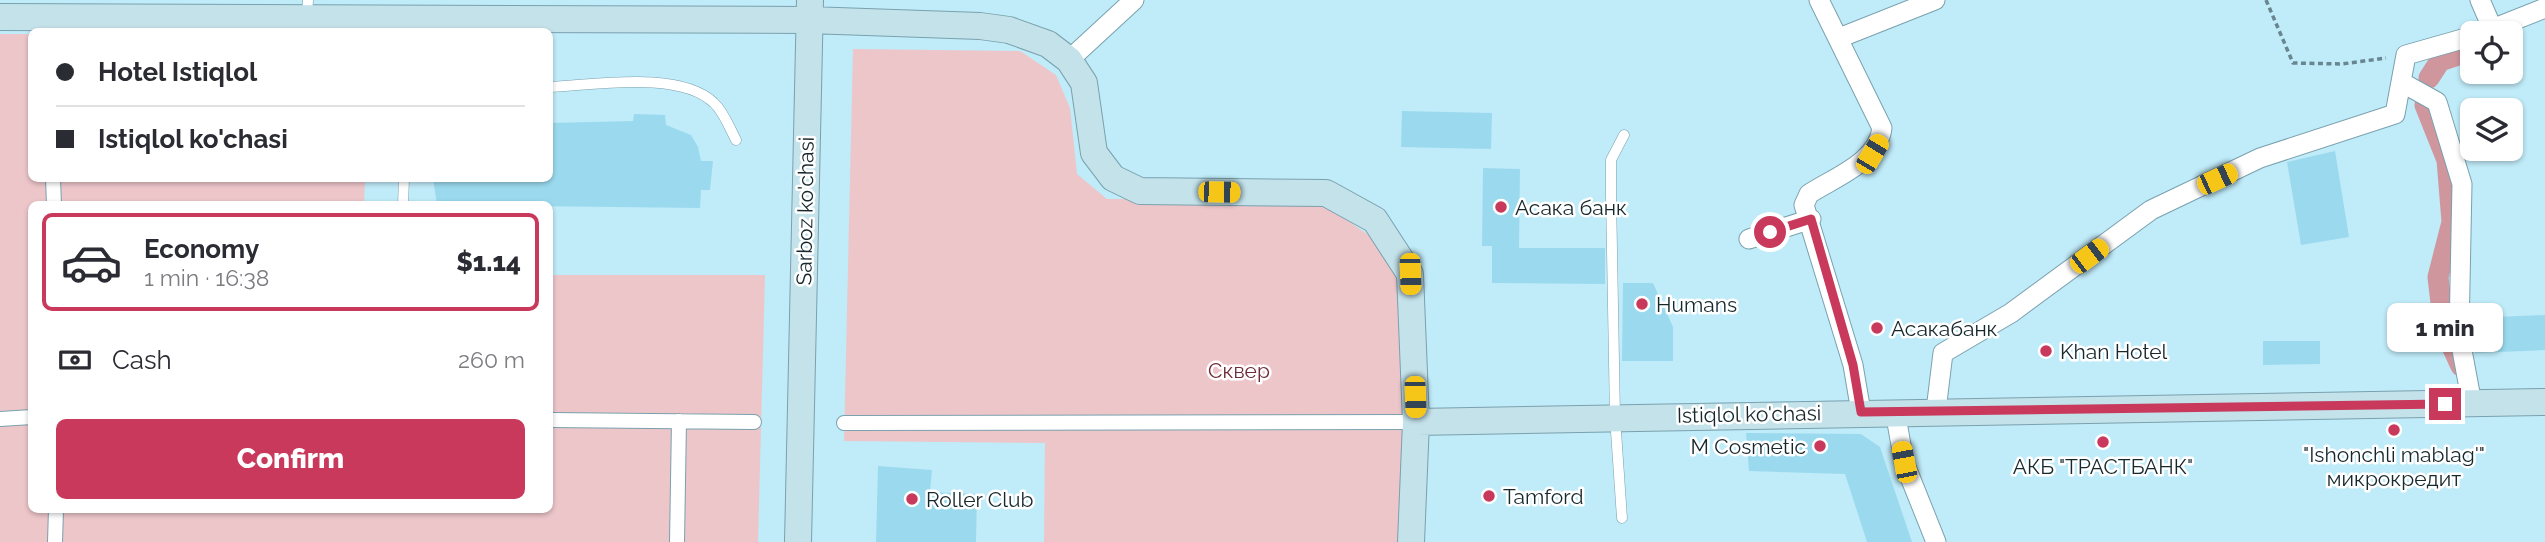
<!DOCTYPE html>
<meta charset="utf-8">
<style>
:root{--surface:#fff;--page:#f7f7f7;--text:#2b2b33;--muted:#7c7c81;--line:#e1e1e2;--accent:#c8395c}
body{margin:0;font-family:Raleway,sans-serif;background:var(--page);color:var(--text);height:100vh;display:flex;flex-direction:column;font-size:26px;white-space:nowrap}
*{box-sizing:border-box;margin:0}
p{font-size:23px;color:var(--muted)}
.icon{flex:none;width:38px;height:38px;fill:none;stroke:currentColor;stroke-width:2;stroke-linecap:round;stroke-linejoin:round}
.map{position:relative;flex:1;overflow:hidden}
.sheet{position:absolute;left:28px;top:201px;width:525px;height:312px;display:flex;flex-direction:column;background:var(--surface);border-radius:10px;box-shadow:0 2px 5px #0004}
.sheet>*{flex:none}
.banner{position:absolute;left:28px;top:28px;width:525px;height:154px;border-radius:10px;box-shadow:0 2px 5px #0004;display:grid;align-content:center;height:154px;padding:0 28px;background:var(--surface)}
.tools{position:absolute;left:2460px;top:21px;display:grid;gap:14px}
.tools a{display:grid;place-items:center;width:63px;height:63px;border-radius:10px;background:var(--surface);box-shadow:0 2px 5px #0004;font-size:35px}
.end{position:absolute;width:32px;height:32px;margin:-16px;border:9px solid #c8395c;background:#fff;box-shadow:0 0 0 4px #fff}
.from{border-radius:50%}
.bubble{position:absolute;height:49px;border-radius:10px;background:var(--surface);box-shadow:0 2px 5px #0004;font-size:23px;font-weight:800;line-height:49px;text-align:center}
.car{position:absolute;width:21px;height:42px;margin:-21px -10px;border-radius:9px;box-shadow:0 0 5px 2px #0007;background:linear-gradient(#f5c518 24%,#345 0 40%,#f5c518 0 76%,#345 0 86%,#f5c518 0)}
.banner b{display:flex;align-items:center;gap:24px;height:66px;font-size:26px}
.banner b+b{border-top:2px solid var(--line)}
.banner i{width:18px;height:18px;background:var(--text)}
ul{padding:12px 0 0;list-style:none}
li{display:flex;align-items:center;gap:21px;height:98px;margin:0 14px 10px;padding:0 14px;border:4px solid var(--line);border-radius:10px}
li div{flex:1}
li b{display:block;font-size:26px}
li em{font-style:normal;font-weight:800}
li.current{border-color:var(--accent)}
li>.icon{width:63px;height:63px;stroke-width:1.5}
.pay{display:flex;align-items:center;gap:18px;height:77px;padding:0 28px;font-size:26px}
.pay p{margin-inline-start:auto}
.action{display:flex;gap:14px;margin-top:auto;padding:14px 28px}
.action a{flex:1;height:80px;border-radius:10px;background:var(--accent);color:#fff;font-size:28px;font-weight:800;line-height:80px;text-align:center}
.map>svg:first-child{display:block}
.green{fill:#edc6ca}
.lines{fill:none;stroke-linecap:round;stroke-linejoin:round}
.canal{stroke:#cf969d;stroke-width:21}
.building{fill:#9bdaee}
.service-casing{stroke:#79a1ae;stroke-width:11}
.pedestrian-casing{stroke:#79a1ae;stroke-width:16}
.minor-casing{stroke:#79a1ae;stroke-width:21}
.secondary-casing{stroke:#79a1ae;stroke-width:28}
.path{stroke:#68868f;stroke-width:3.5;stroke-dasharray:5 3.5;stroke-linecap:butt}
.service{stroke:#fff;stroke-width:10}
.pedestrian{stroke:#fff;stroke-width:14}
.minor{stroke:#fff;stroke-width:19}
.secondary{stroke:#c4e2ea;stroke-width:26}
.route{stroke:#c8395c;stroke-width:9}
.poi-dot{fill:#c8395c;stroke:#fff;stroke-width:2.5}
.labels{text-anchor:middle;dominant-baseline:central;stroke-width:5;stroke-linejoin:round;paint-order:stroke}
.poi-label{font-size:21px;fill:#17282d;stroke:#fff;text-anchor:start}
.street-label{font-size:21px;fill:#17282d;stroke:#fff}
.park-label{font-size:21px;fill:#702b38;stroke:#fff}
</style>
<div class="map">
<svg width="2545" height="542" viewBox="0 0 2545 542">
<rect width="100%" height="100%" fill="#c0ebf9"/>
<path class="green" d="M0,34H31L32,178L365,179L364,205H32V509H550V275H765L758,542H0Z
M853,49L1020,51L1056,75L1070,108L1077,174L1107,199H1316L1386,247L1414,318L1404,542H1044L1045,443L844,441Z"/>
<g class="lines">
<path class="canal" d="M2429,78L2440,61L2473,50
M2425,105L2447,160L2452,222L2438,277L2444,329L2461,366"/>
</g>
<path class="building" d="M1402,111L1492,113L1491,149L1401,147Z
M634,114L665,115L666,125L691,135L698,147L701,161H713L710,190H701L700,208L437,205L433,178H550V123L633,121Z
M2335,151L2349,237L2301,245L2287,162Z
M1483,168L1520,169L1519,248H1605V284L1492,283V246H1482Z
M1623,283H1653L1673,327V361H1622Z
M2545,315V350L2475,353L2472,318Z
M2263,341H2320V364L2263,365Z
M1746,433L1861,434L1880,447L1912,542H1867L1845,474L1749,471Z
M878,466L932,470L930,492L977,494L976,542H876Z"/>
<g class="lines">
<g class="service-casing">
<path id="service" d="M307,17L308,0
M550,87C594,85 681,70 714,103C724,112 730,129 736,140
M403,205L404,178
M1622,518L1615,417L1611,195V160L1624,135"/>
</g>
<g class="pedestrian-casing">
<path id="pedestrian" d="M53,178L54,205
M0,419L32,417
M550,420L754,422
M844,423L1416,422
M55,542L56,509
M677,542L679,421"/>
</g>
<g class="minor-casing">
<path id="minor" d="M1819,0L1882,128C1878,162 1835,177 1809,194L1804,205L1853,365L1861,412
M2480,0L2493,30
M2482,33L2545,8
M1839,38L1935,0
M1069,60L1134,0
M2401,82L2437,102L2462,184L2459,334L2472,404
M1749,239L1811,219
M1936,410L1943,353L2011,313L2151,210L2260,158L2395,114L2406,55L2473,36
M1895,411L1904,462L1936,542"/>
</g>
<g class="secondary-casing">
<path id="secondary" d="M0,17L809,20L980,26L1009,30L1048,44L1069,60L1084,83L1094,153L1113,178L1140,191L1326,193L1375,220L1410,274L1416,422L1411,542
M1416,422L2545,402
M798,542L810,0"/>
</g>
<path class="path" d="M2266,0L2293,63L2342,64L2386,58"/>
<use href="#service" class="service"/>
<use href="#pedestrian" class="pedestrian"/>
<use href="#minor" class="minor"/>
<use href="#secondary" class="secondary"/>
</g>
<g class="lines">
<path class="route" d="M1770,232L1811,219L1853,365L1861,412L2445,404"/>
</g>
<g class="poi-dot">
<circle cx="1501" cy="207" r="7"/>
<circle cx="1642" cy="304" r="7"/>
<circle cx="1877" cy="328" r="7"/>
<circle cx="2046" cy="351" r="7"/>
<circle cx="2394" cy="430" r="7"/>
<circle cx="2103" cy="442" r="7"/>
<circle cx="1820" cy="446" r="7"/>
<circle cx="1489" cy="496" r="7"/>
<circle cx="912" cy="499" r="7"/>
</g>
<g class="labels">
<g class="poi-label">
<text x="1515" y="207">Асака банк</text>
<text x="1656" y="304">Humans</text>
<text x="1891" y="328">Асакабанк</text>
<text x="2060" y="351">Khan Hotel</text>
<text x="1806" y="446" text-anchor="end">M Cosmetic</text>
<text x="2394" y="454" text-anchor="middle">"Ishonchli mablag'"<tspan x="2394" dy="24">микрокредит</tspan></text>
<text x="2103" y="466" text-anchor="middle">АКБ "ТРАСТБАНК"</text>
<text x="1503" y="496">Tamford</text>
<text x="926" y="499">Roller Club</text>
</g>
<g class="street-label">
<text transform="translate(805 211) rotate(-89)">Sarboz ko'chasi</text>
<text transform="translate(1749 414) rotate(-1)">Istiqlol ko'chasi</text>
</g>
<g class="park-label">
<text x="1239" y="370">Сквер</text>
</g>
</g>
</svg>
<div class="tools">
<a><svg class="icon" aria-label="locate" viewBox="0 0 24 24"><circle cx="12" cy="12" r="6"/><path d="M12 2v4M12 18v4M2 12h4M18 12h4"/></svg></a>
<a><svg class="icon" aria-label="layers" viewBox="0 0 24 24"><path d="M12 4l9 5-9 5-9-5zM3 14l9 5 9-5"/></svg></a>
</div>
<i class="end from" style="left:1770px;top:232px"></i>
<i class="end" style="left:2445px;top:404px"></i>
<div class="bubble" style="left:2387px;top:303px;width:116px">1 min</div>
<i class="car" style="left:1872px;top:154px;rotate:31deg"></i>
<i class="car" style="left:2217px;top:179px;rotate:65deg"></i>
<i class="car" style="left:1219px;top:192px;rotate:91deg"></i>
<i class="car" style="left:2089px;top:256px;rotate:53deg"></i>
<i class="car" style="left:1410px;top:274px;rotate:178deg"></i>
<i class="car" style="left:1415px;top:397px;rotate:178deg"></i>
<i class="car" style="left:1904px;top:462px;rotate:349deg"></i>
<div class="banner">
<b><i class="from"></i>Hotel Istiqlol</b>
<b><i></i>Istiqlol ko'chasi</b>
</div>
<section class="sheet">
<ul>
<li class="current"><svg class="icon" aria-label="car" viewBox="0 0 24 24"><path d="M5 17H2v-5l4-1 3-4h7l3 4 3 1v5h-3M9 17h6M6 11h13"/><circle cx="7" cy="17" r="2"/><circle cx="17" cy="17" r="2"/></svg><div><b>Economy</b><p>1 min · 16:38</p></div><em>$1.14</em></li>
</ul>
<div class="pay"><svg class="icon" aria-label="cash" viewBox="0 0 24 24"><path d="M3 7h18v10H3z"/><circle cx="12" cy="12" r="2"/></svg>Cash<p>260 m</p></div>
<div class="action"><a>Confirm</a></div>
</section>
</div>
